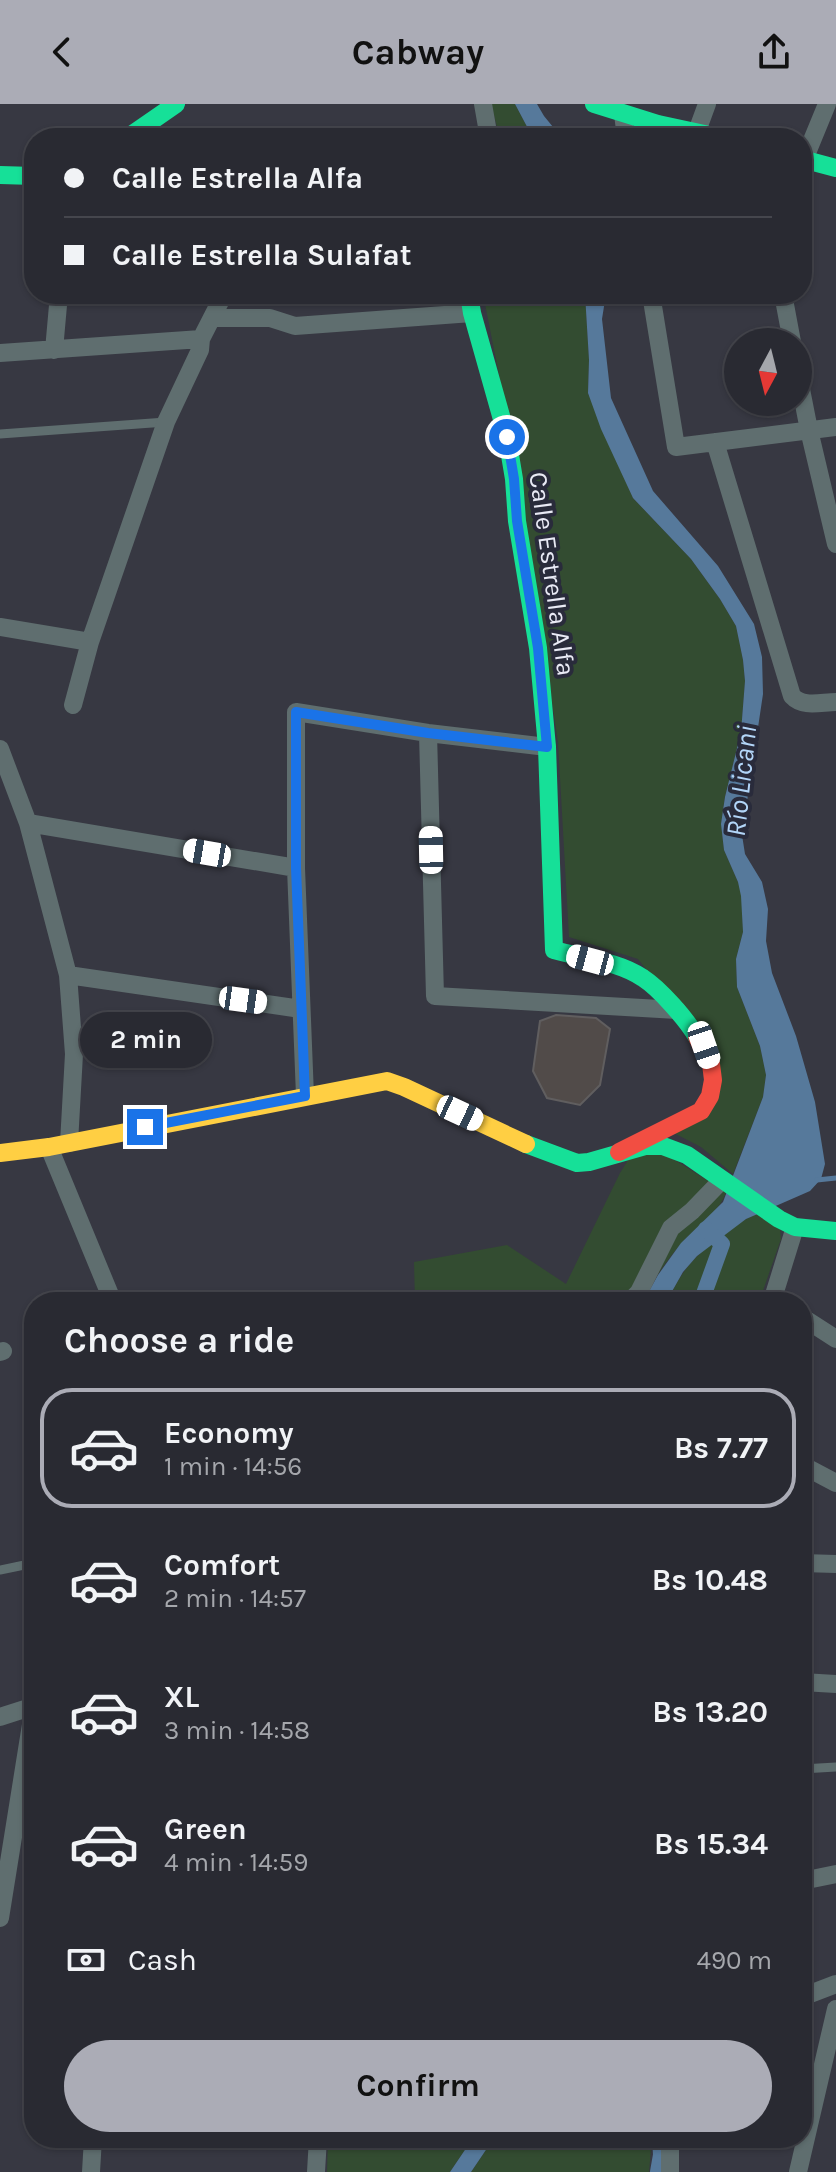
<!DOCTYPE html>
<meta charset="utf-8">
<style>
:root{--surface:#292a32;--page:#31323a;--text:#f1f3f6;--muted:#a5a7ac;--line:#45464d;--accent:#abacb6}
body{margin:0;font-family:Karla,sans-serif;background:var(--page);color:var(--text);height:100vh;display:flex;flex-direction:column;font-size:30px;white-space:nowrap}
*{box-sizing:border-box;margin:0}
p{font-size:26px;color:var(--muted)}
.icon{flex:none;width:44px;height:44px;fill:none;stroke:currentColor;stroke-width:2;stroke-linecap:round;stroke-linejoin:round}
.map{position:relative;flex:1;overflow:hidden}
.sheet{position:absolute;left:24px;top:1188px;width:788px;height:856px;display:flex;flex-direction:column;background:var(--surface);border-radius:32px;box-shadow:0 2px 6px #0004,0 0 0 2px var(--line)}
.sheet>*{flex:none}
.banner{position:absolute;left:24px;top:24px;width:788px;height:176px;border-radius:32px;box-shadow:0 2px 6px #0004,0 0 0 2px var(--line);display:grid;align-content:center;height:176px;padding:0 40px;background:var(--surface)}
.needle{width:52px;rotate:187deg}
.tools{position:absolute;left:724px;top:224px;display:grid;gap:16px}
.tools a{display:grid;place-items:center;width:88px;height:88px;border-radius:50%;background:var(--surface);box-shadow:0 2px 6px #0004,0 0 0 2px var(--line);font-size:40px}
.end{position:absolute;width:36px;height:36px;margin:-18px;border:10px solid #1a73e8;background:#fff;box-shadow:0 0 0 4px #fff}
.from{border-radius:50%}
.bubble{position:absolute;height:56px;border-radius:28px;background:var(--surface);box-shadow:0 2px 6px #0004,0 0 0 2px var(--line);font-size:26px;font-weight:700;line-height:56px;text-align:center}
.car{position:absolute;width:24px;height:48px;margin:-24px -12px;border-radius:10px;box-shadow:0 0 6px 2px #0007;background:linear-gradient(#fff 24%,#345 0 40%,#fff 0 76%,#345 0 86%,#fff 0)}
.banner b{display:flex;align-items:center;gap:28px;height:76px;font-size:30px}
.banner b+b{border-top:2px solid var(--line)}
.banner i{width:20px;height:20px;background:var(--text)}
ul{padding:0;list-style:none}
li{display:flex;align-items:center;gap:24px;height:120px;margin:0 16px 12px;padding:0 24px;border:4px solid transparent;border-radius:32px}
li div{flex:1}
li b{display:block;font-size:30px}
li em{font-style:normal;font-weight:700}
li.selected{border-color:var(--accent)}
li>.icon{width:72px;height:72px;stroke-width:1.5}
h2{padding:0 40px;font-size:36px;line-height:96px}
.pay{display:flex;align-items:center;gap:20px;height:88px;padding:0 40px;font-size:30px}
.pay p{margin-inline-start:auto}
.primary-button{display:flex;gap:16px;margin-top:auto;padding:16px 40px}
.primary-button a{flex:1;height:92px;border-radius:48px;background:var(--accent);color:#111;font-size:32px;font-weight:700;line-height:92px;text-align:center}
header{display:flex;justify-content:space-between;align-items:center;height:104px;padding:0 40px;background:var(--accent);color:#111;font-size:36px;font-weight:700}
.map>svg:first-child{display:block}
.green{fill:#334c31}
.water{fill:#56799b}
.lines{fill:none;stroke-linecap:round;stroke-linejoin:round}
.stream{stroke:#56799b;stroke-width:5}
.canal{stroke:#56799b;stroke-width:16}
.building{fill:#514b49;stroke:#605e5f;stroke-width:2}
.lane{stroke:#5f6e6f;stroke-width:9}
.street{stroke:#5f6e6f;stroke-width:18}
.fast{stroke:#16e098;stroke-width:18}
.slow{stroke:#ffcf43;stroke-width:18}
.jam{stroke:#f24e42;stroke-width:18}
.route{stroke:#1a73e8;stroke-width:10}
.labels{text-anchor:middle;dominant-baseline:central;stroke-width:8;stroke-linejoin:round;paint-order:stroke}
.street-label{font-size:26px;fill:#e9eaf5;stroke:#292b3b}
.water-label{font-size:28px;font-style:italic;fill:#b2d5f8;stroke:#292b3b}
</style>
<header><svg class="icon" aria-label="back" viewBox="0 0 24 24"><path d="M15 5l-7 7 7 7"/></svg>Cabway<svg class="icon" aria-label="share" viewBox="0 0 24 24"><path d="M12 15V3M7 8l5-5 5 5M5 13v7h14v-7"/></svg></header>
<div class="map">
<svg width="836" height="2068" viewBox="0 0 836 2068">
<rect width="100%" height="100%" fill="#373842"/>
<path class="green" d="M491,0H515L533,34H500Z
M483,190H585L589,256L588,289L633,394L691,455L720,495L736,522L743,556L745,577L741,628L725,692L721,720L724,746L738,778L742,792L743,828L736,855L737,883L760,942L766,971L763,993L733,1070L701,1043L668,1026L720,986L661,884L638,855L569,833L558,638L515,351Z
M654,1043L726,1088C719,1110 695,1123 681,1140C666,1157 652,1177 643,1198H415L414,1158L507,1141L566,1180L620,1069L635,1045Z
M756,1110L780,1123L781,1135L759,1198H666C673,1187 678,1175 686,1165C701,1145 734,1120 756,1110Z
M328,2034H473L450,2068H327Z
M494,2034H652L649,2068H471Z"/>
<path class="water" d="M515,0H537L544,12L562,34H533Z
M585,190H606L602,215L611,294L653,387L718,462L754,520L762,553L763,590L742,731L745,750L762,778L768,805L766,837L772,869L796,932L815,998L825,1060L821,1075L810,1087L746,1115L697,1152L683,1168L666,1198H643L658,1171L681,1139L723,1098L763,993L766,971L760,942L737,883L736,855L743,828L741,792L738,778L724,746L721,720L725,693L741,628L745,577L743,556L736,522L720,495L691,455L633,394L601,325L588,289L589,256Z
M473,2034H494L471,2068H450Z"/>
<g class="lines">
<path class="stream" d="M817,1076L836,1074"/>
<path class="canal" d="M701,1198L722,1140L706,1125
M658,2068L661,2051L660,2034"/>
</g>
<path class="building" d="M556,911L596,914L610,925L600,981L580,1001L547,994L533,967L540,917Z"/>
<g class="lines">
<path class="lane" d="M0,330L166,318
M0,1466L34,1459
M802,1665L836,1663"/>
<path class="street" d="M483,0L489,34
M623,10L626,34
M696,30L707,0
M804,56L827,0
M651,190L676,343L836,323
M783,190L792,238
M212,214H270L295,222L472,209
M54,246L59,190
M0,249L201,235
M798,270L809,326L836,440
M715,338L792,592C803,604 821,598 836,598
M0,523L90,538
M73,601L90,538L166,318L200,246L201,235L224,190
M428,629L435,892L677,906
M0,645L28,719L68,871L74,950L69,1039
M28,719L296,764
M68,871L301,905
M305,992L296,764V608L428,629L547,643
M49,1043L113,1198
M629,1198L639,1188L671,1124L692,1107L722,1076
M770,1198L773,1194L795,1123
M802,1213L836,1235
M0,1248L3,1247
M802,1361L836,1379
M802,1459L836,1460
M802,1578L836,1580
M0,1613L34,1602
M802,1777L836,1770
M0,1814L34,1602
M802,1893L836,1880
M91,2068L93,2034
M316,2068L318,2034
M670,2068V2034
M798,2068L836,1905"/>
<path class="fast" d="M594,0L658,20L723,34
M127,34L176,0
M802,55L836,64
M0,71L34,72
M469,190L472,209L507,333L514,375L517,417L538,544L547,643L554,846C582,854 618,857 643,874C660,885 686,915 697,933
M526,1040L577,1059L589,1058L645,1042H663L687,1051L779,1115L795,1123L836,1127"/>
<path class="slow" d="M0,1049L49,1043L387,977L404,983L526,1040"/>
<path class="jam" d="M619,1048L701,1007L710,992L713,976L711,960L697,933"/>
</g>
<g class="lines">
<path class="route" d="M145,1023L305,992L296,764V608L428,629L547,643L538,544L517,417L514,375L507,333"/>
</g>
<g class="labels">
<g class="street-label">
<text transform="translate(552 470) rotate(82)">Calle Estrella Alfa</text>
</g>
<g class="water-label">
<text transform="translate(741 677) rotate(-84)">Río Licani</text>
</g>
</g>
</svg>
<div class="tools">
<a><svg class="needle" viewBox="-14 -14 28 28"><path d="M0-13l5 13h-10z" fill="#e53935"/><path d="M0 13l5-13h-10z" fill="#a5a7ac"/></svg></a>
</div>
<i class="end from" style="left:507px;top:333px"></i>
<i class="end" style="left:145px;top:1023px"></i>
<div class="bubble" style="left:80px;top:908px;width:132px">2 min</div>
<i class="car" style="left:431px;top:746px;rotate:359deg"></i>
<i class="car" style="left:207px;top:749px;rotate:280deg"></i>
<i class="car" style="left:590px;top:856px;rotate:285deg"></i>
<i class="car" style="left:243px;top:896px;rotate:98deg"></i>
<i class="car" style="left:704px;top:941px;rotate:161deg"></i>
<i class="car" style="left:460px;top:1009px;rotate:115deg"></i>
<div class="banner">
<b><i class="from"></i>Calle Estrella Alfa</b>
<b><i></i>Calle Estrella Sulafat</b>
</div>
<section class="sheet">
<h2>Choose a ride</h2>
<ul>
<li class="selected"><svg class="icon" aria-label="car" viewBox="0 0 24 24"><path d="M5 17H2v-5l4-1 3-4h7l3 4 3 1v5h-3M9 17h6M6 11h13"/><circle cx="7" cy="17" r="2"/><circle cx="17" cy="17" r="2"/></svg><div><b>Economy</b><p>1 min · 14:56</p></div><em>Bs 7.77</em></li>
<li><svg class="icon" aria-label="car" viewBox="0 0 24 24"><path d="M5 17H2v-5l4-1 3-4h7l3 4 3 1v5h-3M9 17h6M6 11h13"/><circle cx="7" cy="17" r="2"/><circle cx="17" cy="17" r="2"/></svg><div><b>Comfort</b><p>2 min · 14:57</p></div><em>Bs 10.48</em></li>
<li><svg class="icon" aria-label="car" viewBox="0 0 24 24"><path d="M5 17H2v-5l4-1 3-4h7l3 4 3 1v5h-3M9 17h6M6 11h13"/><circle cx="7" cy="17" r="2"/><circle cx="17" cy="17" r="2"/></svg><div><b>XL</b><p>3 min · 14:58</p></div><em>Bs 13.20</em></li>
<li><svg class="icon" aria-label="car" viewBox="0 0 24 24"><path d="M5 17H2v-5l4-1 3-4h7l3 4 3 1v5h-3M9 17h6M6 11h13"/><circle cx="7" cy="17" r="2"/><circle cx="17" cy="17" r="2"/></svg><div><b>Green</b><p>4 min · 14:59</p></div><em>Bs 15.34</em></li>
</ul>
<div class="pay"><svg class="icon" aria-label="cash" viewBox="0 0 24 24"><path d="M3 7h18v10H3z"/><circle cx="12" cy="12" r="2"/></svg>Cash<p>490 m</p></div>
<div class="primary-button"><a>Confirm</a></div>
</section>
</div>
